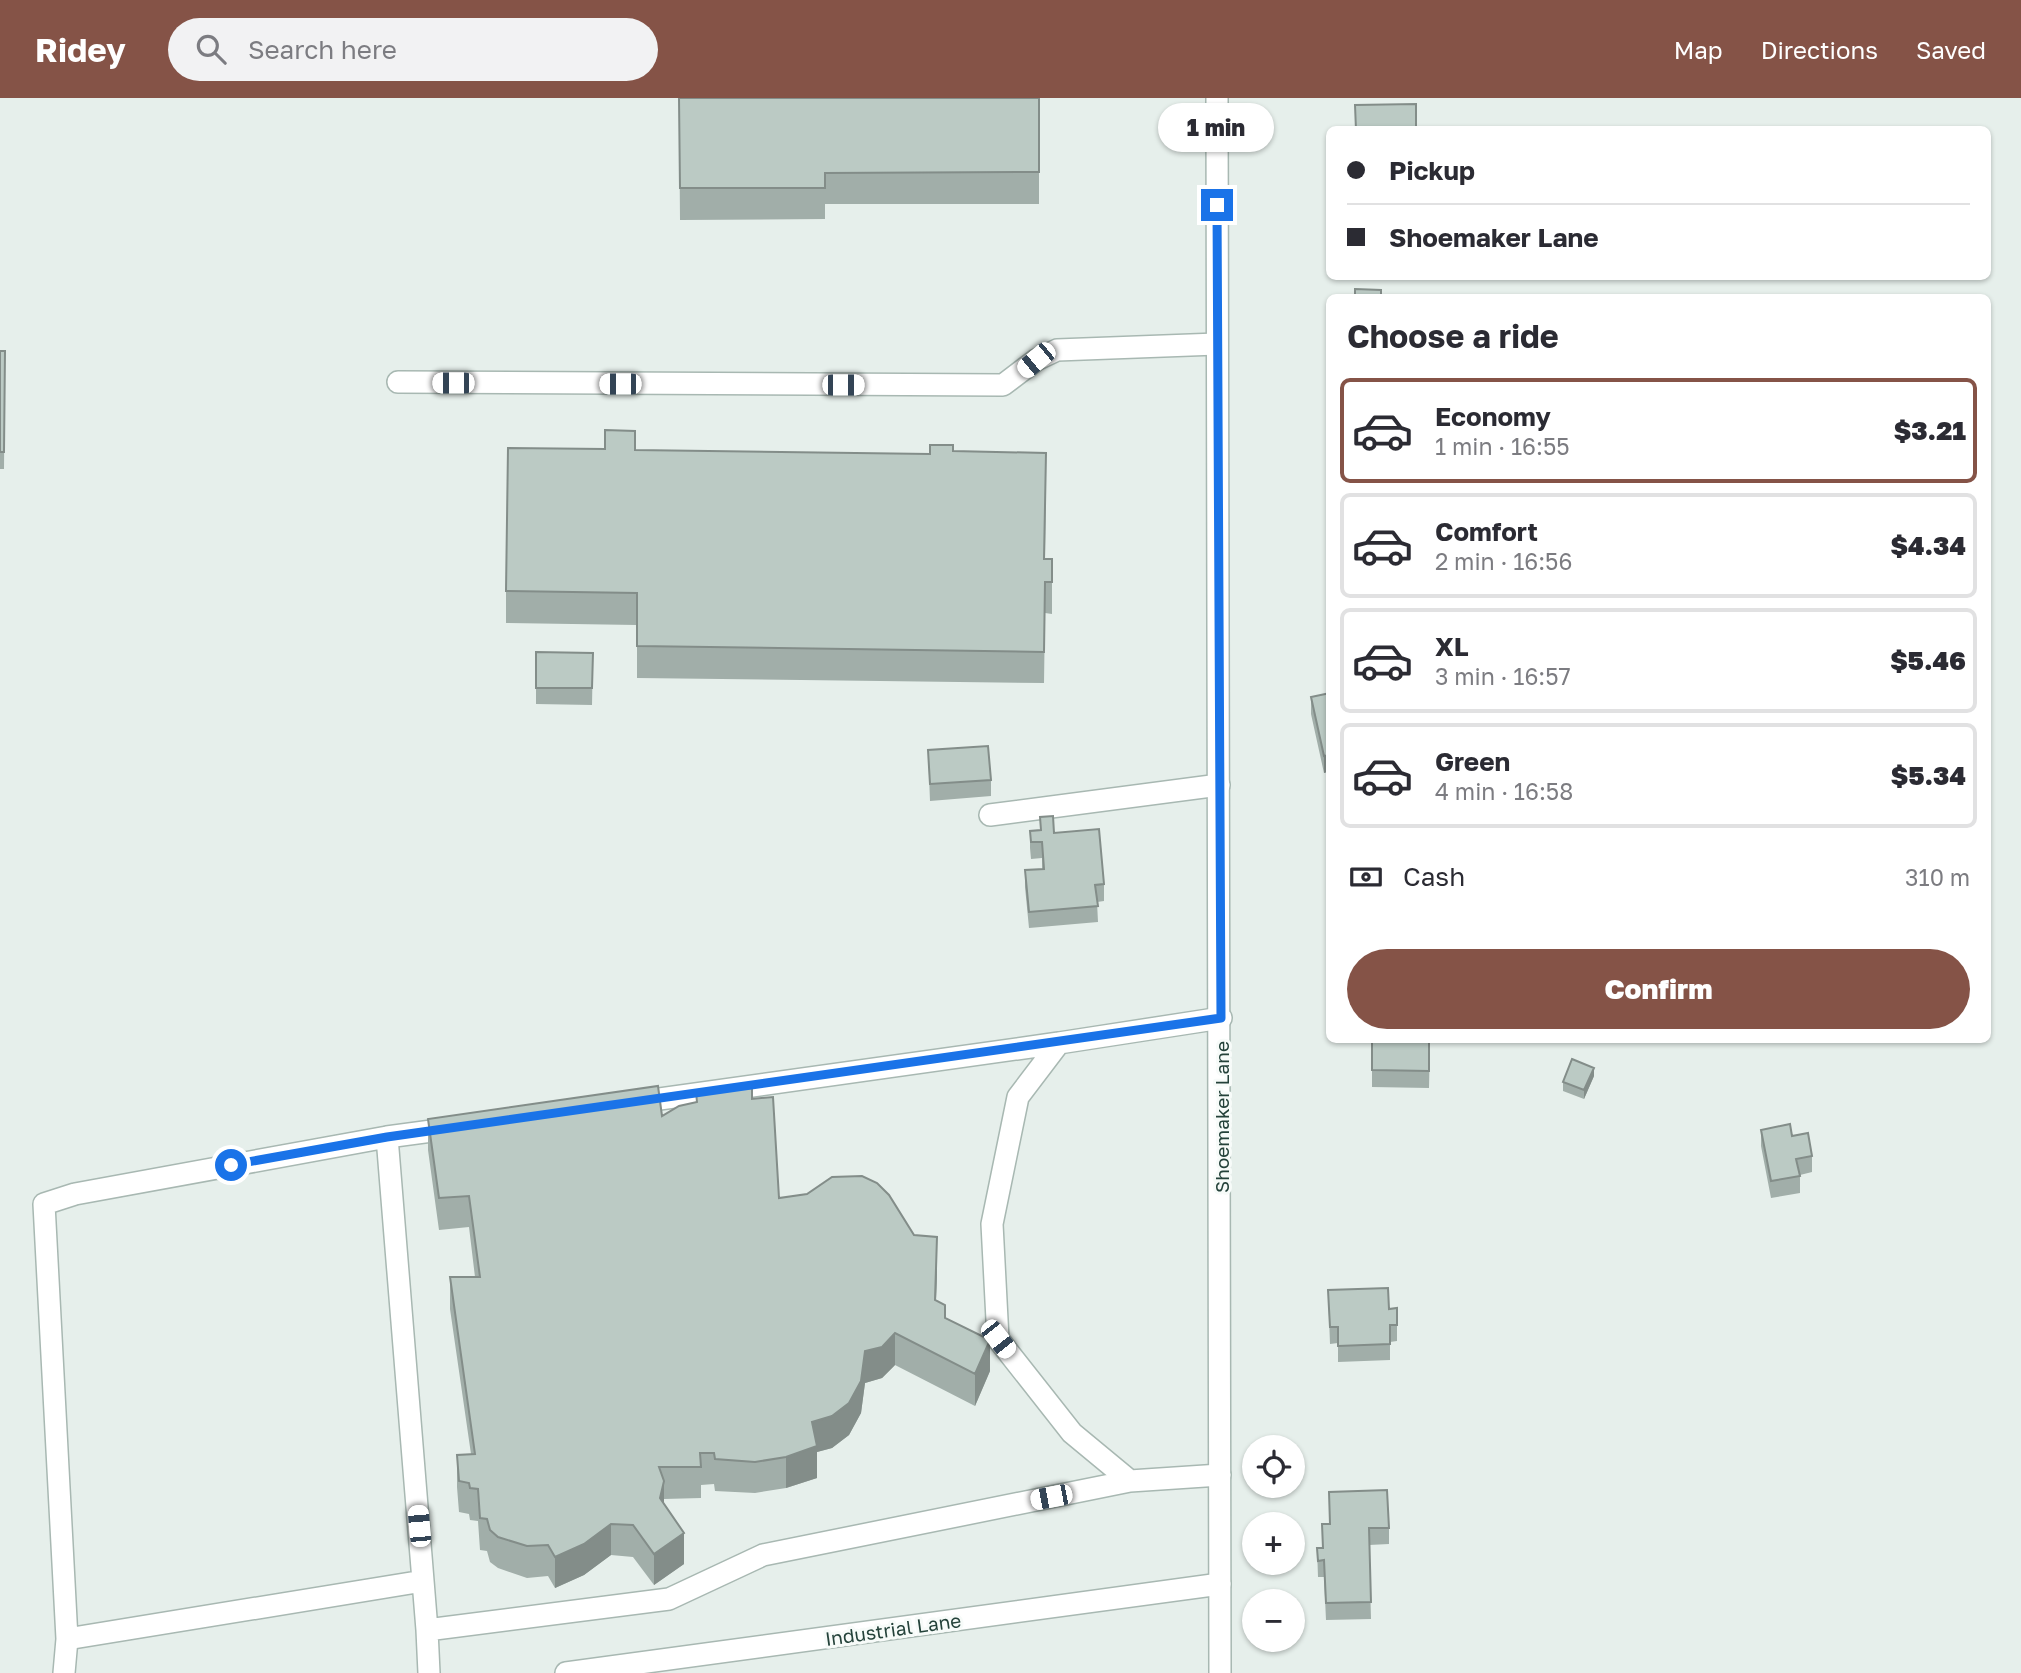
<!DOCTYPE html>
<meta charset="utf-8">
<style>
:root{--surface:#fff;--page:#f2f2f3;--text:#2b2b33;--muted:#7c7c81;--line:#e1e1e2;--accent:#855347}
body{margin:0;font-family:"Golos Text",sans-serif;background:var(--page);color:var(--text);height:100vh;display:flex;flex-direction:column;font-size:26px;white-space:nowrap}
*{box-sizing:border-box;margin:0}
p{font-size:23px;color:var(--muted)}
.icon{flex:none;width:38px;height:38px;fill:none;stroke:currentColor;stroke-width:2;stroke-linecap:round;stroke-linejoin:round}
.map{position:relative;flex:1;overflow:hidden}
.details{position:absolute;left:1326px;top:196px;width:665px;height:749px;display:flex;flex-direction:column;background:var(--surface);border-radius:10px;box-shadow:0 2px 5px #0004}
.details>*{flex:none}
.hud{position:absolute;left:1326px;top:28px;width:665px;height:154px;border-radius:10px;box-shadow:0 2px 5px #0004;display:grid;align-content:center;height:154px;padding:0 21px;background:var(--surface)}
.buttons{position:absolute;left:1242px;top:1337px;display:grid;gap:14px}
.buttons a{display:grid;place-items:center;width:63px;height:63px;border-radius:50%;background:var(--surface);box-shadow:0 2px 5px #0004;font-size:35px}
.end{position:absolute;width:32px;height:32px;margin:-16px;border:9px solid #1a73e8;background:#fff;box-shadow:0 0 0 4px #fff}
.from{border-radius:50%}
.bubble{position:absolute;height:49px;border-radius:24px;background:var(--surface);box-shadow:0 2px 5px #0004;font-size:23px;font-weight:800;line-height:49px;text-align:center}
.car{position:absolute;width:21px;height:42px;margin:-21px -10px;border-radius:9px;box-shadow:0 0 5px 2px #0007;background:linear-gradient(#fff 24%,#345 0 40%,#fff 0 76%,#345 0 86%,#fff 0)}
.hud b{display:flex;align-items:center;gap:24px;height:66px;font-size:26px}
.hud b+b{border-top:2px solid var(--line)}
.hud i{width:18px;height:18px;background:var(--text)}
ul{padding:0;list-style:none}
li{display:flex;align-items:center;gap:21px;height:105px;margin:0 14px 10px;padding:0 7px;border:4px solid var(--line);border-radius:10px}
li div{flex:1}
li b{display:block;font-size:26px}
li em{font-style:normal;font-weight:800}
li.on{border-color:var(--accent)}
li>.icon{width:63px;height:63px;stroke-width:1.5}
h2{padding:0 21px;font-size:32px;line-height:84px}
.pay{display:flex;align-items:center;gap:18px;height:77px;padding:0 21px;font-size:26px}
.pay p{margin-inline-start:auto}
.action{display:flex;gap:14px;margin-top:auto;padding:14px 21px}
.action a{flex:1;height:80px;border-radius:42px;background:var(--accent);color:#fff;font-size:28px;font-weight:800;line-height:80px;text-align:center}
header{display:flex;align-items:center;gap:42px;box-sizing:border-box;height:98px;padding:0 35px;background:var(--accent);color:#fff}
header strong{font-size:33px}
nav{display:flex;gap:38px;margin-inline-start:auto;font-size:24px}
.search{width:490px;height:63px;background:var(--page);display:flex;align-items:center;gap:18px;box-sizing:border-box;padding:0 24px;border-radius:38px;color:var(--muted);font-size:26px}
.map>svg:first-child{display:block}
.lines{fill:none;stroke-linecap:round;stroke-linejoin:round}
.service-casing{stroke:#a8b8b2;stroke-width:24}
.minor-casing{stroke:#a8b8b2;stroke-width:24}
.tertiary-casing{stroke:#a8b8b2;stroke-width:24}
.service{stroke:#fff;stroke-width:21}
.minor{stroke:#fff;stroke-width:21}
.tertiary{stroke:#fff;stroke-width:21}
.wall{fill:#a1aea9}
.shaded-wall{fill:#838d89}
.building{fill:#bbcac4;stroke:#838d89;stroke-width:2}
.route{stroke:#1a73e8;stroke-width:9}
.labels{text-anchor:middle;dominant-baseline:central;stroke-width:6;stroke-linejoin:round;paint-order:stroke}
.street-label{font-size:19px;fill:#24423a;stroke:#f7fbf9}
</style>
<header>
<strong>Ridey</strong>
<div class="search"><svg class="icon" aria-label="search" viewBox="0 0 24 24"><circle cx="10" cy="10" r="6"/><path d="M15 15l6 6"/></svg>Search here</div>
<nav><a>Map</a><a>Directions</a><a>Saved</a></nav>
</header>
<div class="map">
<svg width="2021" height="1575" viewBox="0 0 2021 1575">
<rect width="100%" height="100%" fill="#e6efeb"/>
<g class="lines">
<g class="service-casing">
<path id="service" d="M398,284L1003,287L1036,262L1057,252L1217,246
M990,717L1219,687
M631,1005L1059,945
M387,1039L454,1030
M1220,1377L1130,1383L1072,1335L998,1241L992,1126L1018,999L1059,945L1221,920
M67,1541L423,1483
M64,1575L67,1541L44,1106L75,1096L387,1039L427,1532
M429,1575L427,1532L669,1501L763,1457L1130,1383"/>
</g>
<g class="minor-casing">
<path id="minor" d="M566,1575L1220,1486"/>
</g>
<g class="tertiary-casing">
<path id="tertiary" d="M1217,0L1220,1575"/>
</g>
<use href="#service" class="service"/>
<use href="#minor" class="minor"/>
<use href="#tertiary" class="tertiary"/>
</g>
<path class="wall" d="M679,0H1039V106H825V121L680,122Z
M1416,6V32H1355Z
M0,253H5L4,371H0Z
M635,352L930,356L953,353L1046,386L1045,461H1052V516L1045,515L1044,585L637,580V527L506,525V493Z
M536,554L593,555L592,607L536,606Z
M1330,595V673L1324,675L1311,616V599Z
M928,652L991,682V698L930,703Z
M1040,719L1054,735L1104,786V803L1097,804L1098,824L1029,830L1025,789V772L1042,771V760L1031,761L1030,750V733L1040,732Z
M1372,942H1430L1429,990L1372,989Z
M1594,978L1584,1001L1563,993V984Z
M696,994L752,1001L779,1100L914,1137L937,1171L936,1202L945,1220L990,1273L975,1308L895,1267L882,1280L865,1285L861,1315L849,1337L832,1350L817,1354V1380L786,1390L755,1395L715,1393L714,1386L701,1387V1400L664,1401V1406L684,1466L654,1487L633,1459L611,1457L584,1477L555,1490L548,1478L527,1480L498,1470L490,1464L487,1453L480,1452L478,1423L470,1422L469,1416L459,1414L457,1389V1357L471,1356L450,1211V1179H475L469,1129L439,1132L428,1052V1021L662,1018L696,1004Z
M1761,1032L1792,1038L1812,1058V1074L1800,1077V1095L1771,1100L1761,1048Z
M1328,1192L1389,1211L1397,1227V1243L1390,1244V1262L1338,1264V1245L1330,1246Z
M1329,1394L1389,1430V1446L1369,1447L1371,1521L1326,1522L1324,1479H1318L1317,1450H1322V1426H1329Z"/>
<path class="shaded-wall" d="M1330,657V673L1324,675V658Z
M1594,970V978L1584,1001V992Z
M937,1139V1171L935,1233V1202Z
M895,1235V1267L882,1280L865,1285L861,1315L849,1337L832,1350L817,1354V1380L786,1390V1359L865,1253Z
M990,1242V1273L975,1308V1276Z
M664,1383V1415L660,1400Z
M611,1426V1457L584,1477L555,1490V1459Z
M684,1435V1466L654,1487V1456Z"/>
<path class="building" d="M679,0H1039V74L825,75V90H680Z
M1416,6V29L1401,30V32H1356L1355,7Z
M1355,191L1381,192V200H1355Z
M1329,210H1330V248H1329Z
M0,253H5L4,354H0Z
M605,332L635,333V352L930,356V347H953V353L1046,355L1044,461H1052V484H1045L1044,554L637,548V495L506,493L508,350L605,351Z
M536,554L593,555L592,590H536Z
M1330,595V657L1324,658L1311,599Z
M988,648L991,682L930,686L928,652Z
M1053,718L1054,735L1099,731L1104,786L1095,787L1098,808L1029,814L1025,772L1044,771L1042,744H1031L1030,733L1041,732L1040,719Z
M1372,942H1429V973L1372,972Z
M1572,961L1594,970L1584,992L1563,984Z
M658,988L662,1018L679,1008L697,1004L696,994L752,990V1001L773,999L779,1100L807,1096L832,1079L862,1078L877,1085L889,1097L914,1137L937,1139L935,1202L945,1207V1220L990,1242L975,1276L895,1235L882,1249L865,1253L861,1283L849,1305L832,1318L812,1324L817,1348L786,1359L755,1364L715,1361L714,1355H700L701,1369H659L664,1383L660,1400L684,1435L654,1456L633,1427L611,1426L584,1446L555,1459L548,1447L527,1448L498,1439L490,1432L487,1421L480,1420L478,1391L470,1390L469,1385L459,1383L457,1357L475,1356L450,1179H480L469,1098L439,1100L428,1021Z
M1790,1026L1792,1038L1808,1035L1812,1058L1796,1061L1800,1078L1771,1083L1761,1032Z
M1388,1190L1389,1211L1397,1210V1227H1390V1246L1338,1248V1229H1330L1328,1192Z
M1387,1392L1389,1430H1369L1371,1504L1326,1505L1324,1462L1318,1463L1317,1450H1323L1322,1426H1330L1329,1394Z"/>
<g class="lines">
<path class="route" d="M231,1067L387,1039L1221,920L1217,107"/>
</g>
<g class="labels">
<g class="street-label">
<text transform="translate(1221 1019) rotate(-90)">Shoemaker Lane</text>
<text transform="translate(893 1531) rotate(-8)">Industrial Lane</text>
</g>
</g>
</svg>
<div class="buttons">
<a><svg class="icon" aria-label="locate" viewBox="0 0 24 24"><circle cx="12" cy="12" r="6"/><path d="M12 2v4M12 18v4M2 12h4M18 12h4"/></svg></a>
<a>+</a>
<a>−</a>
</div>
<i class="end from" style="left:231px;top:1067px"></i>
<i class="end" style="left:1217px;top:107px"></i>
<div class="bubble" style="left:1158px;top:5px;width:116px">1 min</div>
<i class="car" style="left:1036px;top:262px;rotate:230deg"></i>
<i class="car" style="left:453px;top:285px;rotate:270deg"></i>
<i class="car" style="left:620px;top:286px;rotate:270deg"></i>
<i class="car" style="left:843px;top:287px;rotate:90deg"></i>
<i class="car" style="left:998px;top:1241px;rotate:142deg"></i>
<i class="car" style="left:1051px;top:1399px;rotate:259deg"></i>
<i class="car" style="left:419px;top:1428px;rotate:355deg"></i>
<div class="hud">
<b><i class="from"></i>Pickup</b>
<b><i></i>Shoemaker Lane</b>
</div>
<section class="details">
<h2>Choose a ride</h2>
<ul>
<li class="on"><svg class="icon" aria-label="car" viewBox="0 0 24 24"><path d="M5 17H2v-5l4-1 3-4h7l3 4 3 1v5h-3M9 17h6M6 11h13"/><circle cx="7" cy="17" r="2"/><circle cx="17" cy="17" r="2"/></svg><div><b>Economy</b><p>1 min · 16:55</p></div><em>$3.21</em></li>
<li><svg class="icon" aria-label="car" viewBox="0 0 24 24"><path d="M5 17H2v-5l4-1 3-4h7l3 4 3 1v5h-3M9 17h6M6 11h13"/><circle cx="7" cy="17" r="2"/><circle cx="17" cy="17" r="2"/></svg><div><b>Comfort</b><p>2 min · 16:56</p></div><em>$4.34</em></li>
<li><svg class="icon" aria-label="car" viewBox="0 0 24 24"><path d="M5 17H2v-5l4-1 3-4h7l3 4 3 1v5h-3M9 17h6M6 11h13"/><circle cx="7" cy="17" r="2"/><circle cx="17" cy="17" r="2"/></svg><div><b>XL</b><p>3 min · 16:57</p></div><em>$5.46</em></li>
<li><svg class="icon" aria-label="car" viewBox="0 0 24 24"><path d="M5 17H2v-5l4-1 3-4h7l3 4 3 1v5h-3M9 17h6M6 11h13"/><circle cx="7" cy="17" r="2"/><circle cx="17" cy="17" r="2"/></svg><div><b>Green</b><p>4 min · 16:58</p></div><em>$5.34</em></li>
</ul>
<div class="pay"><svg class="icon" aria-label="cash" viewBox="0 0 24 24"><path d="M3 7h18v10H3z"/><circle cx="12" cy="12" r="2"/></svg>Cash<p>310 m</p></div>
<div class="action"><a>Confirm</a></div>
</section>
</div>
